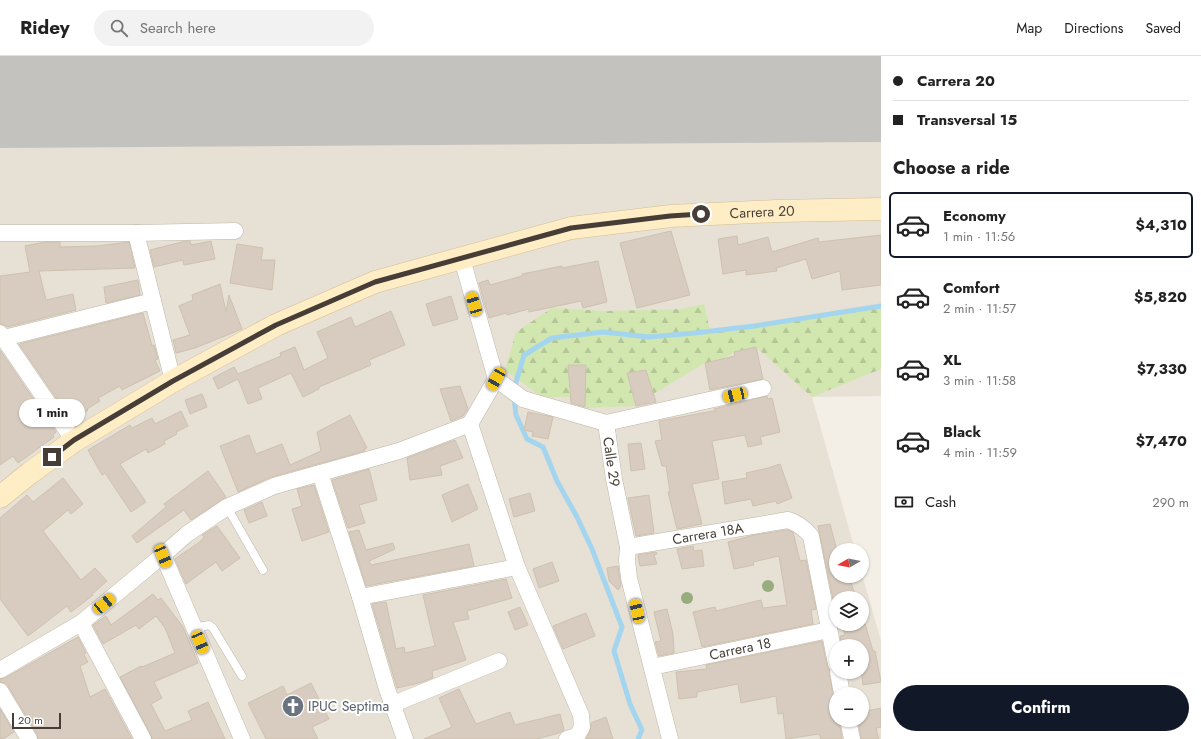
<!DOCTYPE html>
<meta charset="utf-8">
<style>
:root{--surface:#fff;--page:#f2f2f2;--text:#222;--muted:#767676;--line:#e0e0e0;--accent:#111827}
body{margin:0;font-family:Jost,sans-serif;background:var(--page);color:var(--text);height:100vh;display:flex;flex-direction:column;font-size:15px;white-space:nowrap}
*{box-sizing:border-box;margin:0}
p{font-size:13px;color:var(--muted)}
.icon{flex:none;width:22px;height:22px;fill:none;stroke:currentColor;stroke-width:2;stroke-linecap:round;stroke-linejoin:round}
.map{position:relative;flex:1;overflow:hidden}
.sheet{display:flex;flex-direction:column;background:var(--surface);width:320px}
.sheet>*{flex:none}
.top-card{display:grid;align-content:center;height:88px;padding:0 12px;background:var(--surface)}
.needle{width:26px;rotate:261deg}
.fabs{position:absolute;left:829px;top:487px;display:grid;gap:8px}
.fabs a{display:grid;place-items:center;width:40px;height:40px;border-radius:50%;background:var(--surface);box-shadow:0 1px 3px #0004;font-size:20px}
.scale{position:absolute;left:12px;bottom:10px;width:49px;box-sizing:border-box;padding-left:4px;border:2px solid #463e36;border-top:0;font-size:11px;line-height:14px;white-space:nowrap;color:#463e36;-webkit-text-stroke:3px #fff;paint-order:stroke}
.end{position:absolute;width:18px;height:18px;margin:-9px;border:5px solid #463e36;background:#fff;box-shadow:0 0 0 2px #fff}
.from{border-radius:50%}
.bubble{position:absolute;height:28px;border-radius:14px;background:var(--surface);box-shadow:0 1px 3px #0004;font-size:13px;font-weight:700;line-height:28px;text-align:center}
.car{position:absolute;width:12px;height:24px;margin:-12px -6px;border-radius:5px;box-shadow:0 0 3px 1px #0007;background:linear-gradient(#f5c518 24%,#345 0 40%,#f5c518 0 76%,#345 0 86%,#f5c518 0)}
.top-card b{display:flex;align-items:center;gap:14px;height:38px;font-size:15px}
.top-card b+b{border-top:1px solid var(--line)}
.top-card i{width:10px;height:10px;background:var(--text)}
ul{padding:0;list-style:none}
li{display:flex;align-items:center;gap:12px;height:66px;margin:0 8px 6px;padding:0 4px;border:2px solid transparent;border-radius:6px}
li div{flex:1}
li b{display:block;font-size:15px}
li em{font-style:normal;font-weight:700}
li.active{border-color:var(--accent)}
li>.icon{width:36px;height:36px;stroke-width:1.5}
h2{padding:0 12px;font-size:18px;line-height:48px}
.pay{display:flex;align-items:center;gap:10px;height:44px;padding:0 12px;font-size:15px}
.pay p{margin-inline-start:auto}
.cta{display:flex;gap:8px;margin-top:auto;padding:8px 12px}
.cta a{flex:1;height:46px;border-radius:24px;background:var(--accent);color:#fff;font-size:16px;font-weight:700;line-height:46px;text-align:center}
header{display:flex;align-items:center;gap:24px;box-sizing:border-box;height:56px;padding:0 20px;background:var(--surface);border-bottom:1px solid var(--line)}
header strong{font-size:19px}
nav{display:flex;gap:22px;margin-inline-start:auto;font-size:14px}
.search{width:280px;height:36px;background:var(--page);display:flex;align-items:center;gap:10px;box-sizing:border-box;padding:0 14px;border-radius:22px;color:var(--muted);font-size:15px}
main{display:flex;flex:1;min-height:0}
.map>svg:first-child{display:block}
.residential{fill:#e7e0d4;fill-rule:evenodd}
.forest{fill:url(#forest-firs)}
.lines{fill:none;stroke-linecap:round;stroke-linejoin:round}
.stream{stroke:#a3d5ef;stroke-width:5}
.runway{stroke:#c4c2be;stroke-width:110}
.building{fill:#d7ccbf;stroke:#cfc1af}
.service-casing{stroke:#beb6a9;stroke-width:9}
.minor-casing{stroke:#beb6a9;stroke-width:17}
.secondary-casing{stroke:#d3bf97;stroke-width:23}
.service{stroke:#fff;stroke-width:8}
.minor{stroke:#fff;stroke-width:16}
.secondary{stroke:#feedc5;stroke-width:22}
.tree{fill:#97ad7e}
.route{stroke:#463e36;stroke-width:5}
.labels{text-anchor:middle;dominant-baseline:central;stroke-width:4;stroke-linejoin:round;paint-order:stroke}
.street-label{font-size:14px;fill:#463e36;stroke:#fff}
.worship-label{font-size:14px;fill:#5b616d;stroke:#fff;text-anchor:start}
</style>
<header>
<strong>Ridey</strong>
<div class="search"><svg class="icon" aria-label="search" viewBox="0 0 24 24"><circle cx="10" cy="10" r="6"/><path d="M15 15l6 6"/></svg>Search here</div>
<nav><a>Map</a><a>Directions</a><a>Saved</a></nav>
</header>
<main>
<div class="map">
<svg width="881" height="683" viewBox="0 0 881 683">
<defs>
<pattern id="forest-firs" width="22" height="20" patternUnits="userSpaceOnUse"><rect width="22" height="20" fill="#d1e7af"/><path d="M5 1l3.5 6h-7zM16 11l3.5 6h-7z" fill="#b5c797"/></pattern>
</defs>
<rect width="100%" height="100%" fill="#f3eee6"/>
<path class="residential" d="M0,0H881V340L812,341L855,494H836V520H862V518L881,585V683H0ZM836,542H862V568H836ZM836,590H862V616H836ZM836,638H862V664H836Z"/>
<path class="forest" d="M704,248L710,275L881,252V313L812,341L756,291L734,296L725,302L705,307L653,338L646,314L627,317L636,350L585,352V309H568L570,341H542L505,314L516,276L552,252L607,255L681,253Z"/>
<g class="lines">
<path class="stream" d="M514,333L524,299L552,282L603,276L649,281L695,277L754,270L881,250
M514,341L516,359L527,383L543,391L557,425L577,461L592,493L622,571L614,595L630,648L642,674L638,683"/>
<path class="runway" d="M0,37L881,31"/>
</g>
<path class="building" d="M671,175L690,239L637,252L620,187Z
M881,179V229L842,234L840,215L812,223L806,203L776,212L777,215L746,219V214L723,218L718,183L737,180L738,189L768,181L772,196L818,182L819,186Z
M186,185H190L191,189L211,185L215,203L184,209L183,204L154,211L150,194Z
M45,186H60V191L97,190L129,186L135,212L39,215L46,244L73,238L76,254L8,271L4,269L0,268V220L30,216L25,190Z
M237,188L263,192L261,204H275L272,234L230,227Z
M598,205L607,246L583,252L581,245L529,256V253L507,259L506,257L489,262L479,227L488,224L490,229L522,220V218L562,210V212Z
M138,224L140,239L106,247L104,231Z
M220,228L226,256L229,239L242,273L195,292L176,297L173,284L190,279L179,250L193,244L192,239Z
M451,240L458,263L433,270L426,248Z
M391,255L405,289L369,304L371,309L319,331V333L303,341L291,317L258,332L262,343L248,348L238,323L218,333L213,322L234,311L238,318L281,300L280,297L295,291L304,314L328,302L317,276L351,261L355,271Z
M143,257L152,290L154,289L158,303L155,304L160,315L122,334L120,330L98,342L100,345L87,353L88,354L72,365L19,288Z
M756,291L763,323L710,334L705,307L735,300L734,296Z
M0,294L56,376L53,379L54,381L18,407L13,400L0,409Z
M568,309H586L585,351L571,347Z
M646,314L656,346L636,350L627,317Z
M460,330L468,353L463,360L451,365L440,333Z
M202,338L207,351L190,358L185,344Z
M767,340L768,343L772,342L780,376L760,381L762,388L748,391L745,379L712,385L719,423L692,428L702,468L677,473L668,436H670L666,410H662L655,385L662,384L659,365L708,356L715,355L714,353Z
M181,355L188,370L176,376L177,378L164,385L165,388L148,397L146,393L120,408L146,446L131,456L105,417L102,419L88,394L130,369L132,372L152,362L155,368Z
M528,356L553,361L548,383L532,380L533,376L524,374Z
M350,359L367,392L364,393L365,395L271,421L238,436L220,390L249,379L256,398L282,388L290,409L321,395L317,376Z
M455,384L463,402L440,410L442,419L410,424L407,402Z
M641,387L645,413L631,415L628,388Z
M780,408L792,442L777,448L776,445L753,450L751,443L725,448L722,426L747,422L746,417L768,412Z
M369,413L377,444L359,449L365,467L348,472L332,424Z
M208,415L226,441L191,464L184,454L137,487L132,480L166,451L164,448Z
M63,422L83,448L71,458L68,454L43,475L81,524L95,512L107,525L92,538L93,539L71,556L67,550L28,580L0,543V462L27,439L33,446Z
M468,428L478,453L452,466L442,439Z
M314,429L329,476L302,485L292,453L302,450L297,433Z
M530,437L535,455L514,461L509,443Z
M649,439L654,477L636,480L628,442Z
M262,446L267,460L249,467L244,454Z
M830,468L836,491V520H849L856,542H836V548H834L818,470Z
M217,470L240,502L222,515L216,506L186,528L175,503L201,485L204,481L202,479Z
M359,474L366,494L393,487L395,493L369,505L371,509L469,488L474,510L366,530L349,476Z
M787,474L793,476L800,505L806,504L816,553L811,554L813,568L702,591L693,556L715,551L716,555L761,544L763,552L787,549L779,500L753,506L754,509L734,513L728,486L754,479Z
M693,490L694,495L702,494L704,510L682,513L677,493Z
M656,496L657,498L654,499L657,508L640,510L638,499Z
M552,506L559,525L539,532L533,513Z
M618,510L621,530L618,534L609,525L607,512Z
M506,523L512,542L467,555L469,563L453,566L466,604L432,615L433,622L419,627L397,632L372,548L386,546L396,593L404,591L405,597L435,590L423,539Z
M153,538L158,544L161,542L183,571L198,607L154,626L162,642L151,648L165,675L192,664L188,655L208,646L225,683H152L151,679L120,621L141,610L142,611L175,597L165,572L156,560L139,573L136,569L103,588L93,569L106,560L111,569Z
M520,551L528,569L515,574L508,556Z
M667,553L673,578L674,597L659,600L655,586L661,585L654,556Z
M586,557L595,580L563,593L553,570Z
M842,568H865L873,595H875L881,626L863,629L862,621V590H842L840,580L845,579Z
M78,581L86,597L84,599L88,606L80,610L90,641L105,633L132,683H38L37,678L8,630L5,627L0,626V623L5,622Z
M822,585L827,610L829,614L833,640L836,645V664H839L842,683H821L819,678L786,683L783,657L778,658L776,640L741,647L738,628L697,636V641L679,643L676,616L707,613L706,609Z
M311,627L329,663L312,671L318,683H266L248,647L283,630L287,639Z
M459,633L476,668L510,656L515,669L560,658L564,674L559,677L537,683H424L452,671L439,642Z
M881,652V671L876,672L879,683H861L858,664H862V656Z
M0,653L14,676L3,683H0Z
M606,661L613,683H586L590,675L591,667Z"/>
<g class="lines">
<g class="service-casing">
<path id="service" d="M227,451L263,514
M194,572L209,569L213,572L242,620"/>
</g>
<g class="minor-casing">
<g id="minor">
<path d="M0,177H136L235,175"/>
<path d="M136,177L173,325"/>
<path id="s1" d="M462,203L496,323L523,343L606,367L614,423L628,491L627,504L629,522L670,683"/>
<path d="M0,277L74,385"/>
<path d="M0,283L153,245"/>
<path d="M496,323L470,368L517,511L581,659L582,671L577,680L567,683"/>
<path d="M606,367L763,332"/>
<path d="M320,417L360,541L387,633L405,683"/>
<path id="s2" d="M628,491L788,464C798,467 804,472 811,480L836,608"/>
<path d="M163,499L242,683"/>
<path d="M360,541L517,511"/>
<path d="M81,567L143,683"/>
<path id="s3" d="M652,611L829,574"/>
<path d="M0,614L81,567L163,499L187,478L227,451L274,430L399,395L470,368"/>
<path d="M838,616L842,638"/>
<path d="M0,635L29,683"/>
<path d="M391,649L499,605"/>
<path d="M848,664L852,683"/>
</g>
</g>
<g class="secondary-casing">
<g id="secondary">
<path id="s4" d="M0,441L30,417L74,385L173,325L276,269L375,226L571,172L671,160L776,155L881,153"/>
</g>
</g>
<use href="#service" class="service"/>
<use href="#minor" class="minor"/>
<use href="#secondary" class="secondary"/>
</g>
<g class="tree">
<circle cx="768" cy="530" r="6"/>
<circle cx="687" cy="542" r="6"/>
</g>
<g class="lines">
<path class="route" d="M52,401L74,384L173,325L276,269L375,226L571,172L670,160L701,158"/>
</g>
<defs>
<g id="church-disc" transform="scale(1.15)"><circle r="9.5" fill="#6b7280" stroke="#fff"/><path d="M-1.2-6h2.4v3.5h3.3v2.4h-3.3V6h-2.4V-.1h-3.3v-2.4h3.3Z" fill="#fff"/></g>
</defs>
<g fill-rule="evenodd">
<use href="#church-disc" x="293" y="650"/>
</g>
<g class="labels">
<g class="street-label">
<text stroke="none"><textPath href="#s4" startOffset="829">Carrera 20</textPath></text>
<text stroke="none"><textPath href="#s1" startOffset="284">Calle 29</textPath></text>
<text stroke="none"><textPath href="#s2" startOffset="81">Carrera 18A</textPath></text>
<text stroke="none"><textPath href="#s3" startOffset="90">Carrera 18</textPath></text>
</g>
<g class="worship-label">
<text x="308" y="650">IPUC Septima</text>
</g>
</g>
</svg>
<div class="fabs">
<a><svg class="needle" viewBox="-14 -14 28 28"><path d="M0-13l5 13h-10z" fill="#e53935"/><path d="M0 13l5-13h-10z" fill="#767676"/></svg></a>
<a><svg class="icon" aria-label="layers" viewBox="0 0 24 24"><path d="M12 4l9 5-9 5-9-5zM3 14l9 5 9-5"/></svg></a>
<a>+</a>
<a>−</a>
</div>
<div class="scale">20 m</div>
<i class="end from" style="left:701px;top:158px"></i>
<i class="end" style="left:52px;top:401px"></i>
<div class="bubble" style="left:19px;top:343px;width:66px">1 min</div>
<i class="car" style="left:474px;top:248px;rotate:344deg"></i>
<i class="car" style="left:496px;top:323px;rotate:210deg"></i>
<i class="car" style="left:735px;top:339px;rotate:257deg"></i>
<i class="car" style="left:163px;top:500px;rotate:157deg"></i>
<i class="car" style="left:104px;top:548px;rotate:51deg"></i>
<i class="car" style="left:637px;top:555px;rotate:347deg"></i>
<i class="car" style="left:200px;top:586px;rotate:157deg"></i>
</div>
<section class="sheet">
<div class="top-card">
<b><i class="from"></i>Carrera 20</b>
<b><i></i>Transversal 15</b>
</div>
<h2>Choose a ride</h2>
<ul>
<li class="active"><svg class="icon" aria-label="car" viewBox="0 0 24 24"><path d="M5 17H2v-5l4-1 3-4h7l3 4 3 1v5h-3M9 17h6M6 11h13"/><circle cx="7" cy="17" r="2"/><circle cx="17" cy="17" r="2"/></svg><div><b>Economy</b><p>1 min · 11:56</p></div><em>$4,310</em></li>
<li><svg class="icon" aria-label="car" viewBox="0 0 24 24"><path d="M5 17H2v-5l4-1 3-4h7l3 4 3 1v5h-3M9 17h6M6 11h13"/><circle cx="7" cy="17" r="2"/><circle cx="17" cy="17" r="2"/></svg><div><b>Comfort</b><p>2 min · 11:57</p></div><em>$5,820</em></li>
<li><svg class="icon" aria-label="car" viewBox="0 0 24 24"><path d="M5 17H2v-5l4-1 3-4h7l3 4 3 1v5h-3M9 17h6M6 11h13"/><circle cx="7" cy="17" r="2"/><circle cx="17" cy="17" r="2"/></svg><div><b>XL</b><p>3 min · 11:58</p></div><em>$7,330</em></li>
<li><svg class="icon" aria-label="car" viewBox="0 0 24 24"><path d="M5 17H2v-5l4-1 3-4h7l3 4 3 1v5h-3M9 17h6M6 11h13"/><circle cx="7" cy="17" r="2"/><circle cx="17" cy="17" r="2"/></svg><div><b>Black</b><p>4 min · 11:59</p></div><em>$7,470</em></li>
</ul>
<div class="pay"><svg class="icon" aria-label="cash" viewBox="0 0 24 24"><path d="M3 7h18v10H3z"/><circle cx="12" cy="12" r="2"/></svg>Cash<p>290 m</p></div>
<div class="cta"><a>Confirm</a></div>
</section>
</main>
